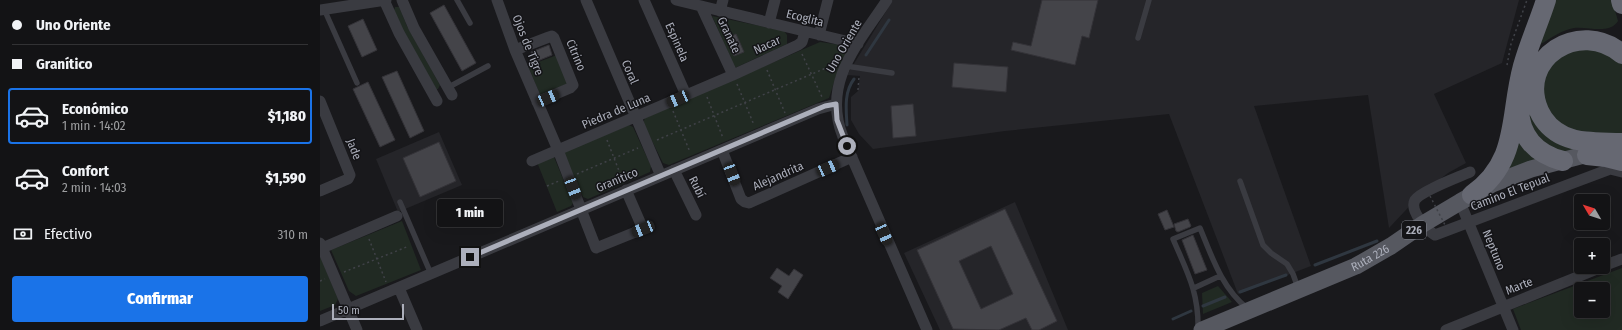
<!DOCTYPE html>
<html lang="es">
<meta charset="utf-8">
<style>
:root{--surface:#131315;--page:#1c1c1e;--text:#f1f3f6;--muted:#9d9ea0;--line:#323234;--accent:#1a73e8}
body{margin:0;font-family:"Fira Sans Condensed",sans-serif;background:var(--page);color:var(--text);height:100vh;display:flex;flex-direction:column;font-size:15px;white-space:nowrap}
*{box-sizing:border-box;margin:0}
p{font-size:13px;color:var(--muted)}
.icon{flex:none;width:22px;height:22px;fill:none;stroke:currentColor;stroke-width:2;stroke-linecap:round;stroke-linejoin:round}
.map{position:relative;flex:1;overflow:hidden}
.drawer{display:flex;flex-direction:column;background:var(--surface);width:320px}
.drawer>*{flex:none}
.guide{display:grid;align-content:center;height:88px;padding:0 12px;background:var(--surface)}
.needle{width:26px;rotate:309deg}
.controls{position:absolute;left:1254px;top:194px;display:grid;gap:8px}
.controls a{display:grid;place-items:center;width:36px;height:36px;border-radius:4px;background:var(--surface);box-shadow:0 4px 16px #0002,0 0 0 1px var(--line);font-size:20px}
.scale{position:absolute;left:12px;bottom:10px;width:72px;box-sizing:border-box;padding-left:4px;border:2px solid #acafbb;border-top:0;font-size:11px;line-height:14px;white-space:nowrap;color:#acafbb;-webkit-text-stroke:3px #141417;paint-order:stroke}
.end{position:absolute;width:18px;height:18px;margin:-9px;border:5px solid #acafbb;background:#111;box-shadow:0 0 0 2px #111}
.from{border-radius:50%}
.bubble{position:absolute;height:28px;border-radius:4px;background:var(--surface);box-shadow:0 4px 16px #0002,0 0 0 1px var(--line);font-size:13px;font-weight:800;line-height:28px;text-align:center}
.car{position:absolute;width:12px;height:24px;margin:-12px -6px;border-radius:5px;box-shadow:0 0 3px 1px #0007;background:linear-gradient(#222 24%,#8ab4d8 0 40%,#222 0 76%,#8ab4d8 0 86%,#222 0)}
.guide b{display:flex;align-items:center;gap:14px;height:38px;font-size:15px}
.guide b+b{border-top:1px solid var(--line)}
.guide i{width:10px;height:10px;background:var(--text)}
ul{padding:0;list-style:none}
li{display:flex;align-items:center;gap:12px;height:56px;margin:0 8px 6px;padding:0 4px;border:2px solid transparent;border-radius:4px}
li div{flex:1}
li b{display:block;font-size:15px}
li em{font-style:normal;font-weight:800}
li.current{border-color:var(--accent)}
li>.icon{width:36px;height:36px;stroke-width:1.5}
.pay{display:flex;align-items:center;gap:10px;height:44px;padding:0 12px;font-size:15px}
.pay p{margin-inline-start:auto}
.button{display:flex;gap:8px;margin-top:auto;padding:8px 12px}
.button a{flex:1;height:46px;border-radius:4px;background:var(--accent);color:#fff;font-size:16px;font-weight:800;line-height:46px;text-align:center}
main{display:flex;flex:1;min-height:0}
.map>svg:first-child{display:block}
.built{fill:#252529}
.green{fill:#212a23;fill-rule:evenodd}
.lines{fill:none;stroke-linecap:round;stroke-linejoin:round}
.stream{stroke:#2f3740;stroke-width:3}
.building{fill:#444449;stroke:#343338;fill-rule:evenodd}
.path{stroke:#404248;stroke-width:1.5;stroke-dasharray:2 3;stroke-linecap:butt}
.lane{stroke:#3a3b41;stroke-width:5.5}
.street{stroke:#3a3b41;stroke-width:11}
.primary{stroke:#565860;stroke-width:17}
.highway{stroke:#666872;stroke-width:20}
.path-bridge{stroke:#404248;stroke-width:1.5;stroke-dasharray:2 3;stroke-linecap:butt}
.route{stroke:#acafbb;stroke-width:5}
.labels{text-anchor:middle;dominant-baseline:central;stroke-width:3;stroke-linejoin:round;paint-order:stroke}
.shield{fill:#141417;stroke:#7e808a;stroke-width:1}
.shield-label{font-size:11px;font-weight:bold;fill:#acafbb}
.street-label{font-size:12px;fill:#acafbb;stroke:#141417}
</style>
<main>
<section class="drawer">
<div class="guide">
<b><i class="from"></i>Uno Oriente</b>
<b><i></i>Granítico</b>
</div>
<ul>
<li class="current"><svg class="icon" aria-label="car" viewBox="0 0 24 24"><path d="M5 17H2v-5l4-1 3-4h7l3 4 3 1v5h-3M9 17h6M6 11h13"/><circle cx="7" cy="17" r="2"/><circle cx="17" cy="17" r="2"/></svg><div><b>Económico</b><p>1 min · 14:02</p></div><em>$1,180</em></li>
<li><svg class="icon" aria-label="car" viewBox="0 0 24 24"><path d="M5 17H2v-5l4-1 3-4h7l3 4 3 1v5h-3M9 17h6M6 11h13"/><circle cx="7" cy="17" r="2"/><circle cx="17" cy="17" r="2"/></svg><div><b>Confort</b><p>2 min · 14:03</p></div><em>$1,590</em></li>
</ul>
<div class="pay"><svg class="icon" aria-label="cash" viewBox="0 0 24 24"><path d="M3 7h18v10H3z"/><circle cx="12" cy="12" r="2"/></svg>Efectivo<p>310 m</p></div>
<div class="button"><a>Confirmar</a></div>
</section>
<div class="map">
<svg width="1302" height="330" viewBox="0 0 1302 330">
<rect width="100%" height="100%" fill="#19191c"/>
<path class="built" d="M573,0H1199L1182,63L1114,94L1146,163L1128,173L1100,195L1069,228L1048,95L934,106L991,266L918,294L849,114L685,131L553,149L539,134L531,120V97L538,91L540,76L527,75Z
M119,132L142,185L78,212L56,159Z
M695,202L748,330H620L584,253Z"/>
<path class="green" d="M1234,0H1292L1298,21C1289,35 1268,26 1254,28C1242,30 1231,38 1221,44H1219Z
M75,7H79L80,9L87,26L120,85L118,89H116L83,30L74,10Z
M392,16L464,31L467,35V44L415,68Z
M500,42L521,45L525,47L526,50V54L517,73L509,98L349,165L343,163L323,123L325,118Z
M1262,42L1302,61V134L1298,135L1238,129L1230,124L1219,74Z
M237,55L249,83L220,95L208,66Z
M1203,101L1255,146L1249,154L1217,143Z
M309,125L313,127L331,166L330,172L268,199L263,197L244,155V152Z
M1195,137L1226,159L1179,175Z
M234,157L253,203L251,206L237,212L217,162Z
M82,221L101,270L36,296L29,291L11,250Z
M0,256L18,299L15,305L0,311Z
M1302,268V330H1201L1193,309ZM1261,289H1283V311H1261Z
M898,286L912,302L883,314L882,293Z"/>
<g class="lines">
<path class="stream" d="M546,55L569,20
M527,125C526,109 524,92 534,79
M995,265L1057,241
M920,292L966,275
M883,306L905,297
M853,319L871,311"/>
</g>
<path class="building" d="M722,0H778L769,38L762,36L755,65L691,50L693,42L711,46Z
M124,5L156,63L142,71L110,13Z
M43,19L57,50L42,57L28,26Z
M416,34L424,52L414,56L406,39Z
M229,45L232,55L215,62L211,52Z
M634,63L688,67L686,92L632,87Z
M77,71L104,131L90,138L62,77Z
M48,82L75,140L60,147L33,89Z
M593,104L596,136L573,138L571,106Z
M119,142L136,181L100,197L83,158Z
M685,209L737,321L719,330H712L706,318L679,330L633,329L597,250ZM671,246L693,294L661,309L639,261Z
M847,210L854,227L845,230L838,214Z
M868,219L871,226L870,227L858,232L856,231L854,224Z
M873,235L887,270L875,274L862,240Z
M457,268L469,276L474,269L483,275L468,299L458,292L462,286L450,278Z"/>
<g class="lines">
<path class="path" d="M482,54L502,97
M1187,65L1191,44L1207,0
M447,70L465,113
M417,84L434,125
M538,90L539,76
M387,97L403,138
M353,111L370,152
M287,140L303,181
M337,140L513,65
M257,174L318,148
M227,186L239,181
M49,239L66,282
M24,272L89,246
M0,281L5,279"/>
<path class="lane" d="M137,0L150,23
M4,9L37,83
M818,38L829,0
M526,66L572,73
M127,88L168,66
M920,181L943,245L951,253L967,264L973,274L978,288
M80,202L111,274
M874,288L900,276
M878,330C879,292 867,272 853,239L880,228C892,257 902,288 927,308"/>
<path class="street" d="M64,0L79,33L117,101
M82,0L94,28L132,95
M177,0L195,50L238,150L276,248L323,229L306,190
M266,0L341,176
M324,0L366,95
M356,0L538,44
M567,0C539,43 501,82 523,137L607,330
M381,6L413,75
M0,10L66,0
M400,11L403,0
M449,23L455,0
M499,35L508,0
M195,50L229,37L232,36L234,38L253,85L250,88L217,102
M0,101L30,175L28,179L0,191
M402,150L421,199L425,202L429,203L532,157
M212,161L413,75L478,45L482,42L485,32
M354,170L376,215
M1150,172C1139,177 1101,191 1095,200C1089,211 1107,230 1115,235L1290,169L1302,172
M1140,202L1193,330
M0,243L37,330
M0,249L77,216
M1283,266L1302,259
M79,288L97,330
M0,321L498,109L516,104
M1126,330L1282,267"/>
<path class="primary" id="s1" d="M882,330L1036,266L1071,246L1103,224L1140,202L1172,184L1211,169L1279,151"/>
<path class="highway" d="M1301,0L1302,4
M1302,54C1260,18 1196,58 1219,111C1224,122 1233,131 1244,136C1262,144 1283,142 1302,143
M1199,109C1200,137 1216,154 1243,161
M1267,155L1286,157L1302,161
M1152,195C1200,161 1189,117 1203,66C1209,44 1219,22 1226,0"/>
<path class="path-bridge" d="M1110,196L1125,225"/>
</g>
<g class="lines">
<path class="route" d="M150,257L505,106L516,104L517,120L527,146"/>
</g>
<g class="labels">
<rect class="shield" x="1082" y="221" width="24" height="18" rx="3"/>
<g class="shield-label">
<text x="1094" y="230">226</text>
</g>
<g class="street-label">
<text transform="translate(485 18) rotate(14)">Ecoglita</text>
<text transform="translate(409 35) rotate(65)">Granate</text>
<text transform="translate(357 42) rotate(66)">Espinela</text>
<text transform="translate(208 45) rotate(68)">Ojos de Tigre</text>
<text transform="translate(447 45) rotate(-25)">Nacar</text>
<text transform="translate(524 46) rotate(-60)">Uno Oriente</text>
<text transform="translate(256 55) rotate(67)">Citrino</text>
<text transform="translate(310 72) rotate(67)">Coral</text>
<text transform="translate(296 111) rotate(-23)">Piedra de Luna</text>
<text transform="translate(34 149) rotate(69)">Jade</text>
<text transform="translate(458 176) rotate(-24)">Alejandrita</text>
<text transform="translate(297 180) rotate(-23)">Granítico</text>
<text transform="translate(377 187) rotate(64)">Rubí</text>
<text transform="translate(1190 192) rotate(-21)">Camino El Tepual</text>
<text transform="translate(1174 250) rotate(68)">Neptuno</text>
<text stroke="none"><textPath href="#s1" startOffset="183">Ruta 226</textPath></text>
<text transform="translate(1199 286) rotate(-22)">Marte</text>
</g>
</g>
</svg>
<div class="controls">
<a><svg class="needle" viewBox="-14 -14 28 28"><path d="M0-13l5 13h-10z" fill="#e53935"/><path d="M0 13l5-13h-10z" fill="#9d9ea0"/></svg></a>
<a>+</a>
<a>−</a>
</div>
<div class="scale">50 m</div>
<i class="end from" style="left:527px;top:146px"></i>
<i class="end" style="left:150px;top:257px"></i>
<div class="bubble" style="left:117px;top:199px;width:66px">1 min</div>
<i class="car" style="left:228px;top:98px;rotate:67deg"></i>
<i class="car" style="left:358px;top:99px;rotate:247deg"></i>
<i class="car" style="left:508px;top:168px;rotate:66deg"></i>
<i class="car" style="left:412px;top:174px;rotate:159deg"></i>
<i class="car" style="left:253px;top:188px;rotate:159deg"></i>
<i class="car" style="left:323px;top:229px;rotate:248deg"></i>
<i class="car" style="left:564px;top:234px;rotate:156deg"></i>
</div>
</main>
